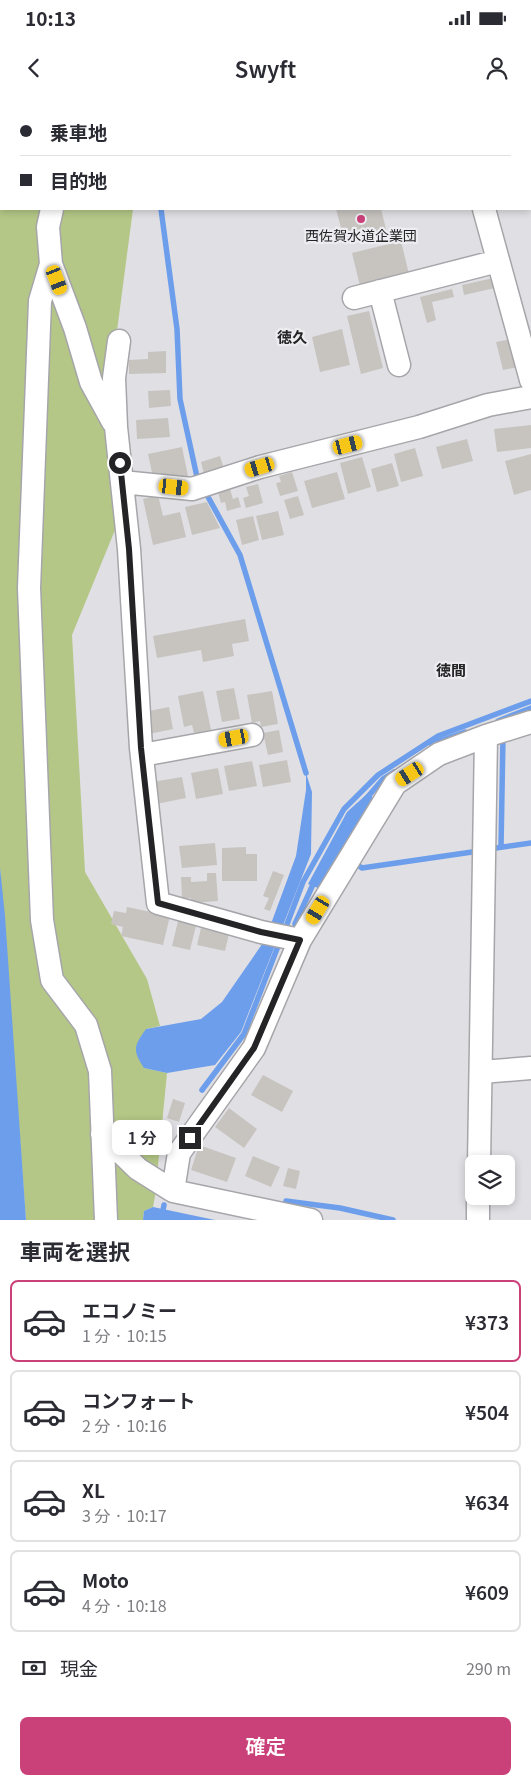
<!DOCTYPE html>
<html lang="ja">
<meta charset="utf-8">
<style>
:root{--surface:#fff;--page:#f2f2f3;--text:#2b2b33;--muted:#7c7c81;--line:#e1e1e2;--accent:#ca4078}
body{margin:0;font-family:Georgia,"Noto Sans JP",serif;background:var(--page);color:var(--text);height:100vh;display:flex;flex-direction:column;font-size:19px;white-space:nowrap}
*{box-sizing:border-box;margin:0}
p{font-size:16px;color:var(--muted)}
.icon{flex:none;width:28px;height:28px;fill:none;stroke:currentColor;stroke-width:2;stroke-linecap:round;stroke-linejoin:round}
.map{position:relative;height:1120px;overflow:hidden}
.side{display:flex;flex-direction:column;background:var(--surface);flex:1}
.side>*{flex:none}
.top-card{position:absolute;left:0px;top:0px;width:531px;height:110px;box-shadow:0 2px 8px #0003;display:grid;align-content:center;height:110px;padding:0 20px;background:var(--surface)}
.controls{position:absolute;left:465px;top:1055px;display:grid;gap:10px}
.controls a{display:grid;place-items:center;width:50px;height:50px;border-radius:8px;background:var(--surface);box-shadow:0 2px 8px #0003;font-size:25px}
.end{position:absolute;width:22px;height:22px;margin:-11px;border:6px solid #242426;background:#fff;box-shadow:0 0 0 2px #fff}
.from{border-radius:50%}
.bubble{position:absolute;height:35px;border-radius:8px;background:var(--surface);box-shadow:0 2px 8px #0003;font-size:16px;font-weight:600;line-height:35px;text-align:center}
.car{position:absolute;width:15px;height:30px;margin:-15px -8px;border-radius:6px;box-shadow:0 0 4px 1px #0007;background:linear-gradient(#f5c518 24%,#345 0 40%,#f5c518 0 76%,#345 0 86%,#f5c518 0)}
.top-card b{display:flex;align-items:center;gap:18px;height:48px;font-size:19px}
.top-card b+b{border-top:1px solid var(--line)}
.top-card i{width:12px;height:12px;background:var(--text)}
ul{padding:0;list-style:none}
li{display:flex;align-items:center;gap:15px;height:82px;margin:0 10px 8px;padding:0 10px;border:2px solid var(--line);border-radius:8px}
li div{flex:1}
li b{display:block;font-size:19px}
li em{font-style:normal;font-weight:600}
li.on{border-color:var(--accent)}
li>.icon{width:45px;height:45px;stroke-width:1.5}
h2{padding:0 20px;font-size:22px;line-height:60px}
.pay{display:flex;align-items:center;gap:12px;height:55px;padding:0 20px;font-size:19px}
.pay p{margin-inline-start:auto}
.primary-button{display:flex;gap:10px;margin-top:auto;padding:10px 20px}
.primary-button a{flex:1;height:58px;border-radius:8px;background:var(--accent);color:#fff;font-size:20px;font-weight:600;line-height:58px;text-align:center}
.status{display:flex;justify-content:space-between;align-items:center;height:35px;padding:0 25px;background:var(--surface);direction:ltr}
.status svg{height:14px;fill:currentColor}
header{display:flex;justify-content:space-between;align-items:center;height:65px;padding:0 20px;background:var(--surface);font-size:22px;font-weight:600}
.map>svg:first-child{display:block}
.green{fill:#b4c786}
.water{fill:#6c9eeb}
.lines{fill:none;stroke-linecap:round;stroke-linejoin:round}
.stream{stroke:#6c9eeb;stroke-width:5.5}
.building{fill:#c7c4c0}
.minor-casing{stroke:#a6a6aa;stroke-width:25}
.minor{stroke:#fff;stroke-width:22}
.route{stroke:#242426;stroke-width:6}
.poi-dot{fill:#ca4078;stroke:#ededf1;stroke-width:2}
.labels{text-anchor:middle;dominant-baseline:central;stroke-width:4.5;stroke-linejoin:round;paint-order:stroke}
.poi-label{font-size:14px;fill:#242426;stroke:#ededf1}
.neighbourhood-label{font-size:15px;font-weight:bold;fill:#242426;stroke:#ededf1}
</style>
<div class="status"><b>10:13</b><svg viewBox="0 0 49 12"><path d="M0 12V9h3v3zM5 12V6h3v6zM10 12V3h3v9zM15 12V0h3v12zM26 1h20v11H26zM47 4h2v5h-2z"/></svg></div>
<header><svg class="icon" aria-label="back" viewBox="0 0 24 24"><path d="M15 5l-7 7 7 7"/></svg>Swyft<svg class="icon" aria-label="person" viewBox="0 0 24 24"><circle cx="12" cy="8" r="4"/><path d="M4 21q1-7 8-7t8 7"/></svg></header>
<div class="map">
<svg width="531" height="1120" viewBox="0 0 531 1120">
<rect width="100%" height="100%" fill="#e0dfe4"/>
<path class="green" d="M0,0H152L1,1V109H133L115,246V430L72,535L85,772L147,879L160,926L146,929L144,968L167,973L155,1096L153,1107L144,1111L143,1120H26L0,767Z"/>
<path class="water" d="M306,673L312,692L311,754L241,932L215,965L167,973L144,968C132,950 134,946 146,929L201,919L222,902L265,840L296,756L306,690Z
M368,693L377,701L323,790L308,784L347,712Z
M0,767L5,816L26,1120H0Z
M153,1107L215,1120H143L144,1111Z"/>
<g class="lines">
<path class="stream" d="M129,1L130,0
M161,109L177,229L180,299L197,377
M207,395L240,455L306,673
M498,621L531,608
M432,646L440,641L465,632
M365,700L383,679L394,672
M501,747L503,637
M489,749L531,743
M352,761L362,768L479,751
M295,824L315,780
M284,832L303,782L344,709L378,675L438,636L531,601
M202,990L244,934L280,841
M286,1101L340,1108L393,1120
M161,1120L164,1105"/>
</g>
<path class="building" d="M336,109H381L386,129L344,139Z
M401,141L409,174L360,186L352,153Z
M493,178L495,188L464,195L462,185Z
M452,189L454,197L432,202L436,220L427,223L420,197Z
M369,211L383,268L361,274L347,216Z
M342,229L350,265L320,272L312,237Z
M511,239L518,267L503,270L496,242Z
M166,251V273L129,274V260L148,259V252Z
M170,290L171,306L149,308L148,291Z
M168,318L170,337L137,339L136,320Z
M531,325V348L497,352L494,329Z
M467,339L473,361L442,369L436,347Z
M182,347L189,381L166,380L165,374L153,377L148,354Z
M415,348L423,376L401,382L394,354Z
M531,354V390L514,395L505,361Z
M220,356L225,372L205,378L201,362Z
M362,357L371,387L348,394L340,363Z
M392,363L399,386L377,392L371,369Z
M292,372L298,391L280,396L276,383L281,382L279,376Z
M337,372L345,399L312,408L304,381Z
M258,384L263,403L246,408L243,398L249,396L246,387Z
M230,389L233,399L238,397L241,407L227,411L225,402L221,403L218,392Z
M158,395L163,416L180,412L186,437L153,445L143,399Z
M298,396L304,415L290,419L284,400Z
M207,402L220,428L192,435L185,407Z
M278,411L284,435L262,440L256,416Z
M253,416L259,440L242,445L236,420Z
M245,519L249,541L232,544L234,556L203,562L201,550L157,558L153,536Z
M234,588L240,619L222,622L216,591Z
M203,591L211,630L194,633L192,625L184,627L178,596Z
M272,591L278,624L261,627L260,621L252,623L247,595Z
M169,607L173,629L149,634L144,612Z
M279,630L283,652L268,655L263,633Z
M287,660L291,682L263,687L259,665Z
M252,661L257,686L229,691L224,666Z
M218,668L223,694L196,699L191,673Z
M182,677L186,698L156,704L152,682Z
M215,743L217,765L182,768L179,746Z
M246,747V754H257V781H222V748Z
M273,771L284,775L270,811L264,809L269,798L263,796Z
M207,773H216L218,801L191,803V798L182,799L181,777H191V782L207,781Z
M127,807L170,816L163,845L121,836L123,827L111,824L114,811L126,813Z
M179,817L197,822L190,850L172,846Z
M201,828L229,834L225,851L197,845Z
M263,975L293,991L282,1012L251,995Z
M173,999L185,1003L179,1022L167,1018Z
M229,1008L257,1029L244,1048L215,1027Z
M199,1045L236,1058L227,1082L191,1070Z
M253,1056L280,1067L271,1087L245,1076Z
M288,1068L300,1071L296,1089L283,1086Z"/>
<g class="lines">
<g class="minor-casing">
<path id="minor" d="M71,1L72,0
M512,1L513,0
M530,94L531,95
M52,109L48,127L51,164L75,228L91,282L113,322
M484,109L531,280
M51,164L40,201L29,488L42,820L52,880L86,925L100,971L106,1120
M380,191L399,265
M354,198L498,161
M119,241L114,278L116,327L129,449L141,648L158,803L261,832L300,840
M122,382L192,389L260,367L419,327L488,305L531,297
M142,655L252,635
M481,972L531,968
M102,1034L138,1069L173,1091
M479,1064L486,636
M311,1120L173,1091L179,1053L254,948L300,840L395,684L439,654L486,636L531,622
M478,1120V1096"/>
</g>
<use href="#minor" class="minor"/>
</g>
<g class="lines">
<path class="route" d="M120,363L129,449L141,648L158,803L261,832L300,840L254,948L190,1038"/>
</g>
<circle class="poi-dot" cx="361" cy="119" r="5"/>
<g class="labels">
<g class="poi-label">
<text x="361" y="135">西佐賀水道企業団</text>
</g>
<g class="neighbourhood-label">
<text x="292" y="236">徳久</text>
<text x="451" y="569">徳間</text>
</g>
</g>
</svg>
<div class="controls">
<a><svg class="icon" aria-label="layers" viewBox="0 0 24 24"><path d="M12 4l9 5-9 5-9-5zM3 14l9 5 9-5"/></svg></a>
</div>
<i class="end from" style="left:120px;top:363px"></i>
<i class="end" style="left:190px;top:1038px"></i>
<div class="bubble" style="left:112px;top:1020px;width:60px">1 分</div>
<i class="car" style="left:57px;top:180px;rotate:159deg"></i>
<i class="car" style="left:348px;top:345px;rotate:76deg"></i>
<i class="car" style="left:260px;top:367px;rotate:253deg"></i>
<i class="car" style="left:174px;top:387px;rotate:96deg"></i>
<i class="car" style="left:234px;top:638px;rotate:260deg"></i>
<i class="car" style="left:410px;top:674px;rotate:237deg"></i>
<i class="car" style="left:318px;top:810px;rotate:211deg"></i>
<div class="top-card">
<b><i class="from"></i>乗車地</b>
<b><i></i>目的地</b>
</div>
</div>
<section class="side">
<h2>車両を選択</h2>
<ul>
<li class="on"><svg class="icon" aria-label="car" viewBox="0 0 24 24"><path d="M5 17H2v-5l4-1 3-4h7l3 4 3 1v5h-3M9 17h6M6 11h13"/><circle cx="7" cy="17" r="2"/><circle cx="17" cy="17" r="2"/></svg><div><b>エコノミー</b><p>1 分 · 10:15</p></div><em>¥373</em></li>
<li><svg class="icon" aria-label="car" viewBox="0 0 24 24"><path d="M5 17H2v-5l4-1 3-4h7l3 4 3 1v5h-3M9 17h6M6 11h13"/><circle cx="7" cy="17" r="2"/><circle cx="17" cy="17" r="2"/></svg><div><b>コンフォート</b><p>2 分 · 10:16</p></div><em>¥504</em></li>
<li><svg class="icon" aria-label="car" viewBox="0 0 24 24"><path d="M5 17H2v-5l4-1 3-4h7l3 4 3 1v5h-3M9 17h6M6 11h13"/><circle cx="7" cy="17" r="2"/><circle cx="17" cy="17" r="2"/></svg><div><b>XL</b><p>3 分 · 10:17</p></div><em>¥634</em></li>
<li><svg class="icon" aria-label="car" viewBox="0 0 24 24"><path d="M5 17H2v-5l4-1 3-4h7l3 4 3 1v5h-3M9 17h6M6 11h13"/><circle cx="7" cy="17" r="2"/><circle cx="17" cy="17" r="2"/></svg><div><b>Moto</b><p>4 分 · 10:18</p></div><em>¥609</em></li>
</ul>
<div class="pay"><svg class="icon" aria-label="cash" viewBox="0 0 24 24"><path d="M3 7h18v10H3z"/><circle cx="12" cy="12" r="2"/></svg>現金<p>290 m</p></div>
<div class="primary-button"><a>確定</a></div>
</section>
